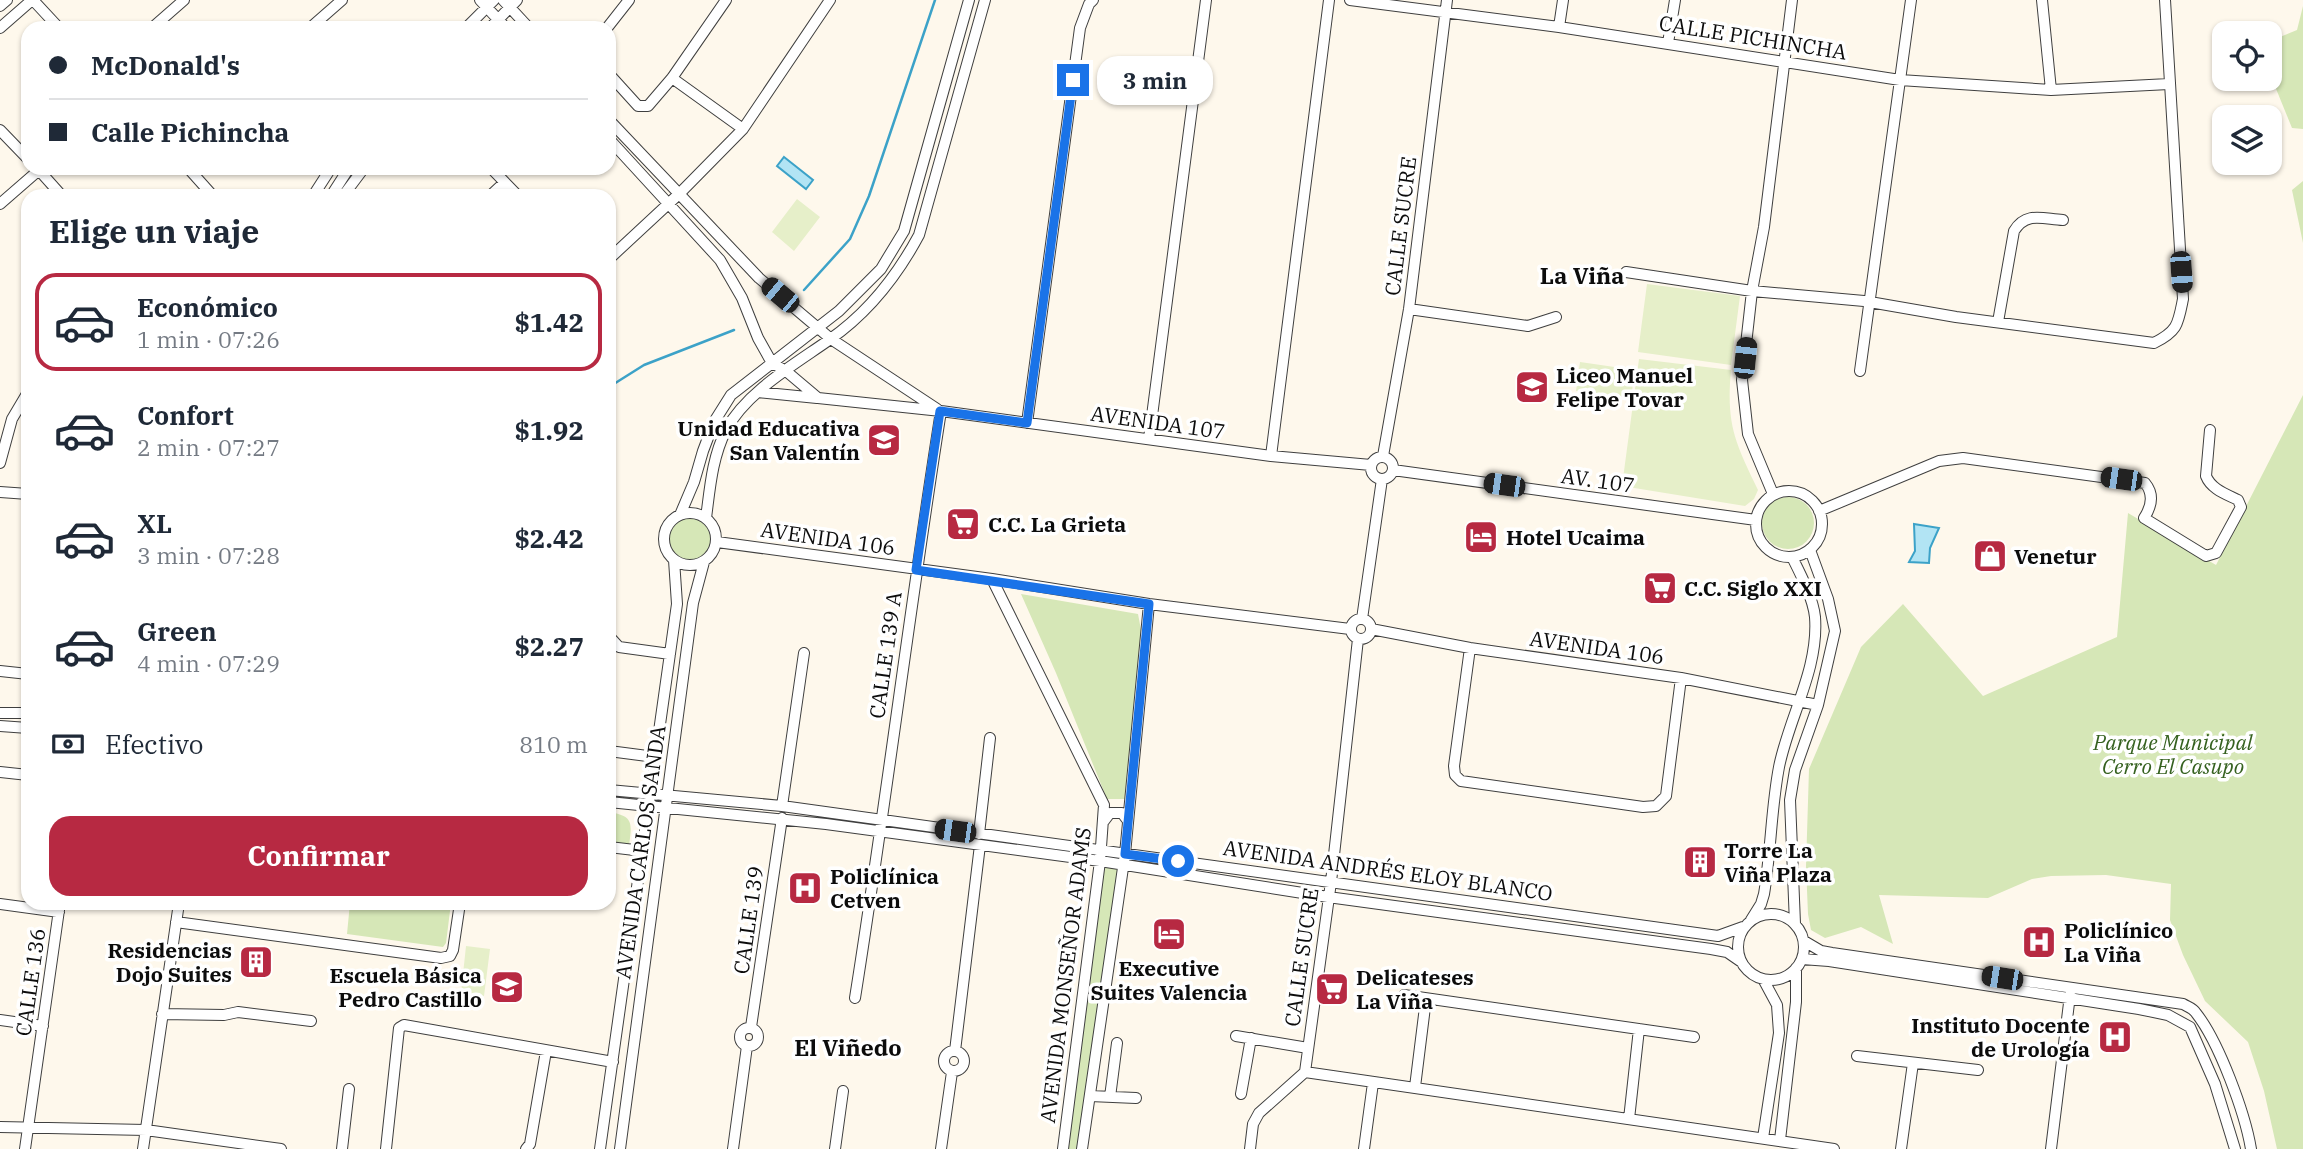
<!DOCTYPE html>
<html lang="es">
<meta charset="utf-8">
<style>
:root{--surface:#fff;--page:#f6f6f7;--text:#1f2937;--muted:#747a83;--line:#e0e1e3;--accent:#b72942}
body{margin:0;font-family:"IBM Plex Serif",serif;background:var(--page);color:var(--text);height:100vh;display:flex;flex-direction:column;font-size:26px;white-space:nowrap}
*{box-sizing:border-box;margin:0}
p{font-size:23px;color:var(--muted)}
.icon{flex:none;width:38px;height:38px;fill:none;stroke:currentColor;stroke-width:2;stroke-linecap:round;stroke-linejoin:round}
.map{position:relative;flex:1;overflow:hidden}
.side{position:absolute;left:21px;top:189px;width:595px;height:721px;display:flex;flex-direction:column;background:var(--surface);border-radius:21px;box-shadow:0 2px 5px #0004}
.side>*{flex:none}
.banner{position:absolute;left:21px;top:21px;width:595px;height:154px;border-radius:21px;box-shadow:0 2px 5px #0004;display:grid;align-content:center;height:154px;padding:0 28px;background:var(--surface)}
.controls{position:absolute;left:2212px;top:21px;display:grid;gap:14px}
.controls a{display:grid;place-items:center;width:70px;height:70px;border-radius:14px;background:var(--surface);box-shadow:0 2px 5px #0004;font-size:35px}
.end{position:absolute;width:32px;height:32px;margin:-16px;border:9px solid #1a73e8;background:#fff;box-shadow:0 0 0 4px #fff}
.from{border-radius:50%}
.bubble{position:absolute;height:49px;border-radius:21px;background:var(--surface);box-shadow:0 2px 5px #0004;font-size:23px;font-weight:700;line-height:49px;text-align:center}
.car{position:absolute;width:21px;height:42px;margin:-21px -10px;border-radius:9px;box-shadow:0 0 5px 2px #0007;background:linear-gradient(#222 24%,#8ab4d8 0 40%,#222 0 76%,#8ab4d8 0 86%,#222 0)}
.banner b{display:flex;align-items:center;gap:24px;height:66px;font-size:26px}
.banner b+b{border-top:2px solid var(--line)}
.banner i{width:18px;height:18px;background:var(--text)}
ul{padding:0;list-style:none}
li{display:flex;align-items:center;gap:21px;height:98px;margin:0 14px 10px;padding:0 14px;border:4px solid transparent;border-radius:21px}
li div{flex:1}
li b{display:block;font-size:26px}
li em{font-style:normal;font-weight:700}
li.current{border-color:var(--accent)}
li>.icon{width:63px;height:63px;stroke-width:1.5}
h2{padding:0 28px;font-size:32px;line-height:84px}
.pay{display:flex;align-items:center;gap:18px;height:77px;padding:0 28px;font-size:26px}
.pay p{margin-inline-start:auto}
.action{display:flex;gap:14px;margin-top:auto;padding:14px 28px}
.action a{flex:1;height:80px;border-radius:21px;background:var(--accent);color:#fff;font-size:28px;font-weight:700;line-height:80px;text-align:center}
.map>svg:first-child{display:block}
.green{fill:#d6e7b7}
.pitch{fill:#e6efc9}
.water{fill:#b2e4f4;stroke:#3ca2c8;stroke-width:2}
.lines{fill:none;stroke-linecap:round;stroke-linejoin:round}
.stream{stroke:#3ca2c8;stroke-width:2.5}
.minor-casing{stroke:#3f3f3f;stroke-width:12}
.minor{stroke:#fff;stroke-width:10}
.route{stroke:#1a73e8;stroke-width:9}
.labels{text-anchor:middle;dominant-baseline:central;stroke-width:7;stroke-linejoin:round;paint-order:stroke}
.street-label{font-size:21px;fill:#0c0c0c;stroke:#fff}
.poi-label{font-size:21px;font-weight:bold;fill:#0c0c0c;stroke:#fff;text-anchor:start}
.park-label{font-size:21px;font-style:italic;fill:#35611f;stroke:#fff}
.neighbourhood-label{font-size:23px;font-weight:bold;fill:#0c0c0c;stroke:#fff}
</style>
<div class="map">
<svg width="2303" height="1149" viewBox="0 0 2303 1149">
<rect width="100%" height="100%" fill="#fef8ec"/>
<path class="green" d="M2303,6V129L2292,128L2270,74V41L2297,30Z
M2303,181V243L2292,190Z
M2303,395V1149H2277L2264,1091L2248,1042L2205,1001L2183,955L2170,920L2171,884L2106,875L2051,876L2032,879L1988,898L1879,895L1893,944L1861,927L1825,938L1811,930L1808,914L1806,866L1809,769L1861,647L1903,604L1983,696L2117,637L2128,513L2216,565Z
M1762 523a26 26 0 1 1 52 0a26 26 0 1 1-52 0Z
M668 539a23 23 0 1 1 46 0a23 23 0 1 1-46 0Z
M1021,594L1138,614L1141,630L1140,657L1125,799H1107L1056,673Z
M609,812C634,816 632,823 629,846L609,843Z
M1100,861L1123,865L1082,1149H1063Z
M350,903H451L446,943L443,947L347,934Z"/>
<path class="pitch" d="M797,199L820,217L794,251L772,232Z
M1647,284L1740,296L1731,365L1638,352Z
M1639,359L1731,370C1726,425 1735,442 1758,490L1754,499L1745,506L1622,486Z
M1580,362L1635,370L1631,398L1576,391Z
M466,946L490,949L484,996L461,993Z"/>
<path class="water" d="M784,157L813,180L806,189L777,166Z
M1914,524L1939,528L1930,548L1929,563L1909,562L1915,551Z"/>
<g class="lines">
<path class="stream" d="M804,290L850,239L869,196L935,0
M609,387L644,365L734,330"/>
<g class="minor-casing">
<path id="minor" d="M33,0L59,28
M480,0L506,28
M503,0L529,28
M1350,0L1559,27L1900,80L2051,90L2169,84
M2042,0L2051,90
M0,6L7,0
M1559,27L1563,0
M0,28L32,0
M152,28L184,0
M310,28L342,0
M466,28L494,0
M490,28L517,0
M607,28L629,0
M1668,43L1675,0
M609,74L638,106H648L672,78L726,0
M672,78L743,129
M609,120L759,278L831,339L937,409
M0,130L28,159
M609,139L720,260L742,298L758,338L772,363L786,371L818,398L941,411L1271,456L1371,465
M37,168L62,196
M188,168L213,196
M491,168L518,196
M313,196L331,168
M331,196L349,168
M343,196L364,168
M490,196L504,183
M0,204L39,170
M609,259L680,193L743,129L830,0
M1626,272L1752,291L1864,301L1956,317L2154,343C2178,331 2178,324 2183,299L2165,0
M1409,309L1528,326L1556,317
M1998,322L2014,231C2026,211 2043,219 2063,220
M1860,371L1911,0
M758,392L817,398
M1027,423L1080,28L1089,4L1093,0
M1149,439L1206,0
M1271,456L1329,0
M1383,456L1409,309L1447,0
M1371 468a11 11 0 1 1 22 0a11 11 0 1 1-22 0Z
M0,463L12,419L28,392
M1393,470L1756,520
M1756 524a33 33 0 1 1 66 0a33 33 0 1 1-66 0Z
M0,492L28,494
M1773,494L1748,434L1742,380L1752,291L1764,227L1792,0
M1819,511L1939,461L1963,458L2145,483C2154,494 2152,506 2144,518L2206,556L2216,553L2241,507L2238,500C2226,494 2211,489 2206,476L2210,430
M664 539a26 26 0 1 1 52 0a26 26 0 1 1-52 0Z
M680,515L694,482L703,451L714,422L731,395L839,311L881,269L904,231L969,0
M706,518C710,488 712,458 726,430C746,392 795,364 829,340C868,313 897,276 919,235L985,0
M717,542L992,579L1149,604L1350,629
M992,579L1104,805L1100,861L1063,1149
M1351 629a10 10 0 1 1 20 0a10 10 0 1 1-20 0Z
M1362,619L1382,479
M1371,629L1470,648L1681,678L1818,705
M609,636L619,647L670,654
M1470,648L1454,766L1455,775L1461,781L1643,807L1656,806L1666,796L1681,678
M0,671L28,674
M0,713H28
M0,726L28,728
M609,751L655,757
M0,772L28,775
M609,790L782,806L1718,936L1743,927
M609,802L826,824L1100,861L1328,897L1711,949L1727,952L1740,961
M782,806L804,653
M1104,821L1110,813H1122L1128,821
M979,834L990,738
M609,847L643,851
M0,904L59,912
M1738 947a33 33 0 1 1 66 0a33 33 0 1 1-66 0Z
M1751,920L1761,904L1764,894C1771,852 1771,809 1779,767C1789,717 1819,669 1815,617C1813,598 1801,575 1792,557
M176,922L441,958L450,956L453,950L460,903
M1795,924L1790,800L1795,770L1818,705L1835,631L1828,599L1810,550
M1804,941L1821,951L1832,953L2183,1004C2188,1007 2193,1008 2196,1013C2219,1042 2245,1113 2251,1149
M1802,959L1829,961L2139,1009L2168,1015L2190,1027L2215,1084L2235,1149
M1404,995L1694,1037
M855,998C886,803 910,607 941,411
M162,1014L224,1015L238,1012L311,1021
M0,1020L43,1026
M751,1027L782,818
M740 1037a9 9 0 1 1 18 0a9 9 0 1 1-18 0Z
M1236,1036L1308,1048
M944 1061a10 10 0 1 1 20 0a10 10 0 1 1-20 0Z
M955,1051L980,845
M1857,1056L1978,1070
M1305,1072L1834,1149
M1305,1072L1331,882L1358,639
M1415,1087L1426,999
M1241,1094L1251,1038
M1090,1096L1136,1098
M1110,1097L1117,1043
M1629,1119L1639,1029
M0,1127L146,1130L281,1149
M1763,1138L1779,1033L1777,1005L1763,979
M1780,1140L1796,1002V968
M25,1149L60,903
M143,1149L179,903
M342,1149L349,1089
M386,1149L399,1028L404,1025L613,1062
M526,1149L530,1144L546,1051
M600,1149L677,604L674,560
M620,1149L693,603L704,562
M733,1149L747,1046
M835,1149L843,1091
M941,1149L952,1072
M1082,1149L1125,854L1149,604
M1250,1149L1253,1124L1259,1113L1305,1072
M1364,1149L1373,1083
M1901,1149L1913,1063
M2051,1149L2070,995"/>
</g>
<use href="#minor" class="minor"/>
</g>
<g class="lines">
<path class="route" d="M1073,80L1027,423L940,411L916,570L1149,604L1125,854L1178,861"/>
</g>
<defs>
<g id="school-square" transform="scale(1.75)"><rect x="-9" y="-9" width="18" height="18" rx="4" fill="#b72942" stroke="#fff"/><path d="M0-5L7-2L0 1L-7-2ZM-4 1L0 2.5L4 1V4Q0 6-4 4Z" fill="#fff"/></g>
<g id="supermarket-square" transform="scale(1.75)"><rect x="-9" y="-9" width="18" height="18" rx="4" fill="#b72942" stroke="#fff"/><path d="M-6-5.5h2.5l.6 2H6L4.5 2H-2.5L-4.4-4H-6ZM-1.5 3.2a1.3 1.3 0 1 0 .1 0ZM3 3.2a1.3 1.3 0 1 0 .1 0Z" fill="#fff"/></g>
<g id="hotel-square" transform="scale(1.75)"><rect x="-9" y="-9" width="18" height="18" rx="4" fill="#b72942" stroke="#fff"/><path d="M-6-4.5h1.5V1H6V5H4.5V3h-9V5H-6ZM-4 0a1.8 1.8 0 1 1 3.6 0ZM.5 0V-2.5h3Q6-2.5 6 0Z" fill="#fff"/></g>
<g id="shop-square" transform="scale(1.75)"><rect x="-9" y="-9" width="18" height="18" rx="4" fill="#b72942" stroke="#fff"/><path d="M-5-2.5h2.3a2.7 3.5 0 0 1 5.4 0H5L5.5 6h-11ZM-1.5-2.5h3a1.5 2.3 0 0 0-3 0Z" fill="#fff"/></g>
<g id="building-square" transform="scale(1.75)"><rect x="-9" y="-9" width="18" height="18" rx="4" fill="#b72942" stroke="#fff"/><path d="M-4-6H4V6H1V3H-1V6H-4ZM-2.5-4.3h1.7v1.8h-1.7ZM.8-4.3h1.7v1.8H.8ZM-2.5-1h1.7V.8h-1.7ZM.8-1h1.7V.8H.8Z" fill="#fff"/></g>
<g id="hospital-square" transform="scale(1.75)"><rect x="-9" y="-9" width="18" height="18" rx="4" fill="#b72942" stroke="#fff"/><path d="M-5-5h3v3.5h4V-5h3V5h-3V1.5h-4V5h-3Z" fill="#fff"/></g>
</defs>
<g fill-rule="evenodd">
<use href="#school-square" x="1532" y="387"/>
<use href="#school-square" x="884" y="440"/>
<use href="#supermarket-square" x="963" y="524"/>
<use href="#hotel-square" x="1481" y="537"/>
<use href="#shop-square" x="1990" y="556"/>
<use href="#supermarket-square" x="1660" y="588"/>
<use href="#building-square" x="1700" y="862"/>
<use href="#hospital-square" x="805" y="888"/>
<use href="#hotel-square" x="1169" y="934"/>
<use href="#hospital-square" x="2039" y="942"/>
<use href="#building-square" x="256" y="962"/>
<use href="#school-square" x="507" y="987"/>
<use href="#supermarket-square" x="1332" y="989"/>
<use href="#hospital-square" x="2115" y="1037"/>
</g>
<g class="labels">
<g class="street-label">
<text transform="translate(1753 37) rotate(9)">CALLE PICHINCHA</text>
<text transform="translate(1400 226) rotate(-83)">CALLE SUCRE</text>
<text transform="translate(1158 422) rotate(8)">AVENIDA 107</text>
<text transform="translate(1598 480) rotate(8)">AV. 107</text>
<text transform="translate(828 538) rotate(8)">AVENIDA 106</text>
<text transform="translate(1597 647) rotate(8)">AVENIDA 106</text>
<text transform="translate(885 655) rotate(-82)">CALLE 139 A</text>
<text transform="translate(640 852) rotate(-82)">AVENIDA CARLOS SANDA</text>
<text transform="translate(1388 870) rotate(8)">AVENIDA ANDRÉS ELOY BLANCO</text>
<text transform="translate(748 920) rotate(-82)">CALLE 139</text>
<text transform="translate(1301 957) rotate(-82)">CALLE SUCRE</text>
<text transform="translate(1065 975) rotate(-83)">AVENIDA MONSEÑOR ADAMS</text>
<text transform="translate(30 982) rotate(-82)">CALLE 136</text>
</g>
<g class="poi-label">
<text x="1556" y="375">Liceo Manuel<tspan x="1556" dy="24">Felipe Tovar</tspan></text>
<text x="860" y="428" text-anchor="end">Unidad Educativa<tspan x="860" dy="24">San Valentín</tspan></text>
<text x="988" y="524">C.C. La Grieta</text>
<text x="1506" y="537">Hotel Ucaima</text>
<text x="2014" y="556">Venetur</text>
<text x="1684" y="588">C.C. Siglo XXI</text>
<text x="1724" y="850">Torre La<tspan x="1724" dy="24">Viña Plaza</tspan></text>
<text x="830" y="876">Policlínica<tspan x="830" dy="24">Cetven</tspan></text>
<text x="2064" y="930">Policlínico<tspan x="2064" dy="24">La Viña</tspan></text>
<text x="232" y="950" text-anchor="end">Residencias<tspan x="232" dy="24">Dojo Suites</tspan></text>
<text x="1169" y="968" text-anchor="middle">Executive<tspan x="1169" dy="24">Suites Valencia</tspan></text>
<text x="482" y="975" text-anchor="end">Escuela Básica<tspan x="482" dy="24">Pedro Castillo</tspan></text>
<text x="1356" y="977">Delicateses<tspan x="1356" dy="24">La Viña</tspan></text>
<text x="2090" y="1025" text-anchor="end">Instituto Docente<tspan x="2090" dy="24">de Urología</tspan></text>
</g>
<g class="park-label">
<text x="2173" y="742">Parque Municipal<tspan x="2173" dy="24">Cerro El Casupo</tspan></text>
</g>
<g class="neighbourhood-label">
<text x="1582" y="275">La Viña</text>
<text x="848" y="1047">El Viñedo</text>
</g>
</g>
</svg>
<div class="controls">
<a><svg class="icon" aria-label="locate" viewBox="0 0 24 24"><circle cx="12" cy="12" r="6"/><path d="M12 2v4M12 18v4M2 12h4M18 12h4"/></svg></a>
<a><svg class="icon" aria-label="layers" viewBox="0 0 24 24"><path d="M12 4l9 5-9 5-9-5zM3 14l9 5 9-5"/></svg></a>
</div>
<i class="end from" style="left:1178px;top:861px"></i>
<i class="end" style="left:1073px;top:80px"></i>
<div class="bubble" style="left:1097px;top:56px;width:116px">3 min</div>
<i class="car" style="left:2181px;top:272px;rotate:176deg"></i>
<i class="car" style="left:780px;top:295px;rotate:310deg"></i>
<i class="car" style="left:1745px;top:358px;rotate:6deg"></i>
<i class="car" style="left:2121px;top:479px;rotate:278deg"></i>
<i class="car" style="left:1504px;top:485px;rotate:278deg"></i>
<i class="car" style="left:955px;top:831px;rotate:278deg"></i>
<i class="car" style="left:2002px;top:978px;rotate:279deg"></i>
<div class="banner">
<b><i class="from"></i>McDonald's</b>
<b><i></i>Calle Pichincha</b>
</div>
<section class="side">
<h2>Elige un viaje</h2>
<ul>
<li class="current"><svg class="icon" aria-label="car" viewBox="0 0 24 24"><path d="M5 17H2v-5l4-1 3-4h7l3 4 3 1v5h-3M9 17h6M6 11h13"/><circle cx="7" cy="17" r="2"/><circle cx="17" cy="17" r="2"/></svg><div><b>Económico</b><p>1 min · 07:26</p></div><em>$1.42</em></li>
<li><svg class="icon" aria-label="car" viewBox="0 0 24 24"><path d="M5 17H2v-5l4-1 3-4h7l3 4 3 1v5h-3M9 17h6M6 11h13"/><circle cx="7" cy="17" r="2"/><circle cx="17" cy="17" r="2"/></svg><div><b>Confort</b><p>2 min · 07:27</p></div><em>$1.92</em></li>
<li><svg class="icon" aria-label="car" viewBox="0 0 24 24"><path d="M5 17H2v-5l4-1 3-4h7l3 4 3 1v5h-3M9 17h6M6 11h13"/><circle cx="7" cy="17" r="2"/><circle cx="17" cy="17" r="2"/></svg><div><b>XL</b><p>3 min · 07:28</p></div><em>$2.42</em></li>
<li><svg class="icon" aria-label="car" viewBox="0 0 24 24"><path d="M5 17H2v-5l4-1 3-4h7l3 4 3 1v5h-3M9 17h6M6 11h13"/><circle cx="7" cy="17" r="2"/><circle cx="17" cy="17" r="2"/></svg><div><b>Green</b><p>4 min · 07:29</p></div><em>$2.27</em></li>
</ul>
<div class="pay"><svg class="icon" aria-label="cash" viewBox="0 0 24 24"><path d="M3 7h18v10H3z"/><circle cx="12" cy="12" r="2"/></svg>Efectivo<p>810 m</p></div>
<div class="action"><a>Confirmar</a></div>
</section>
</div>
